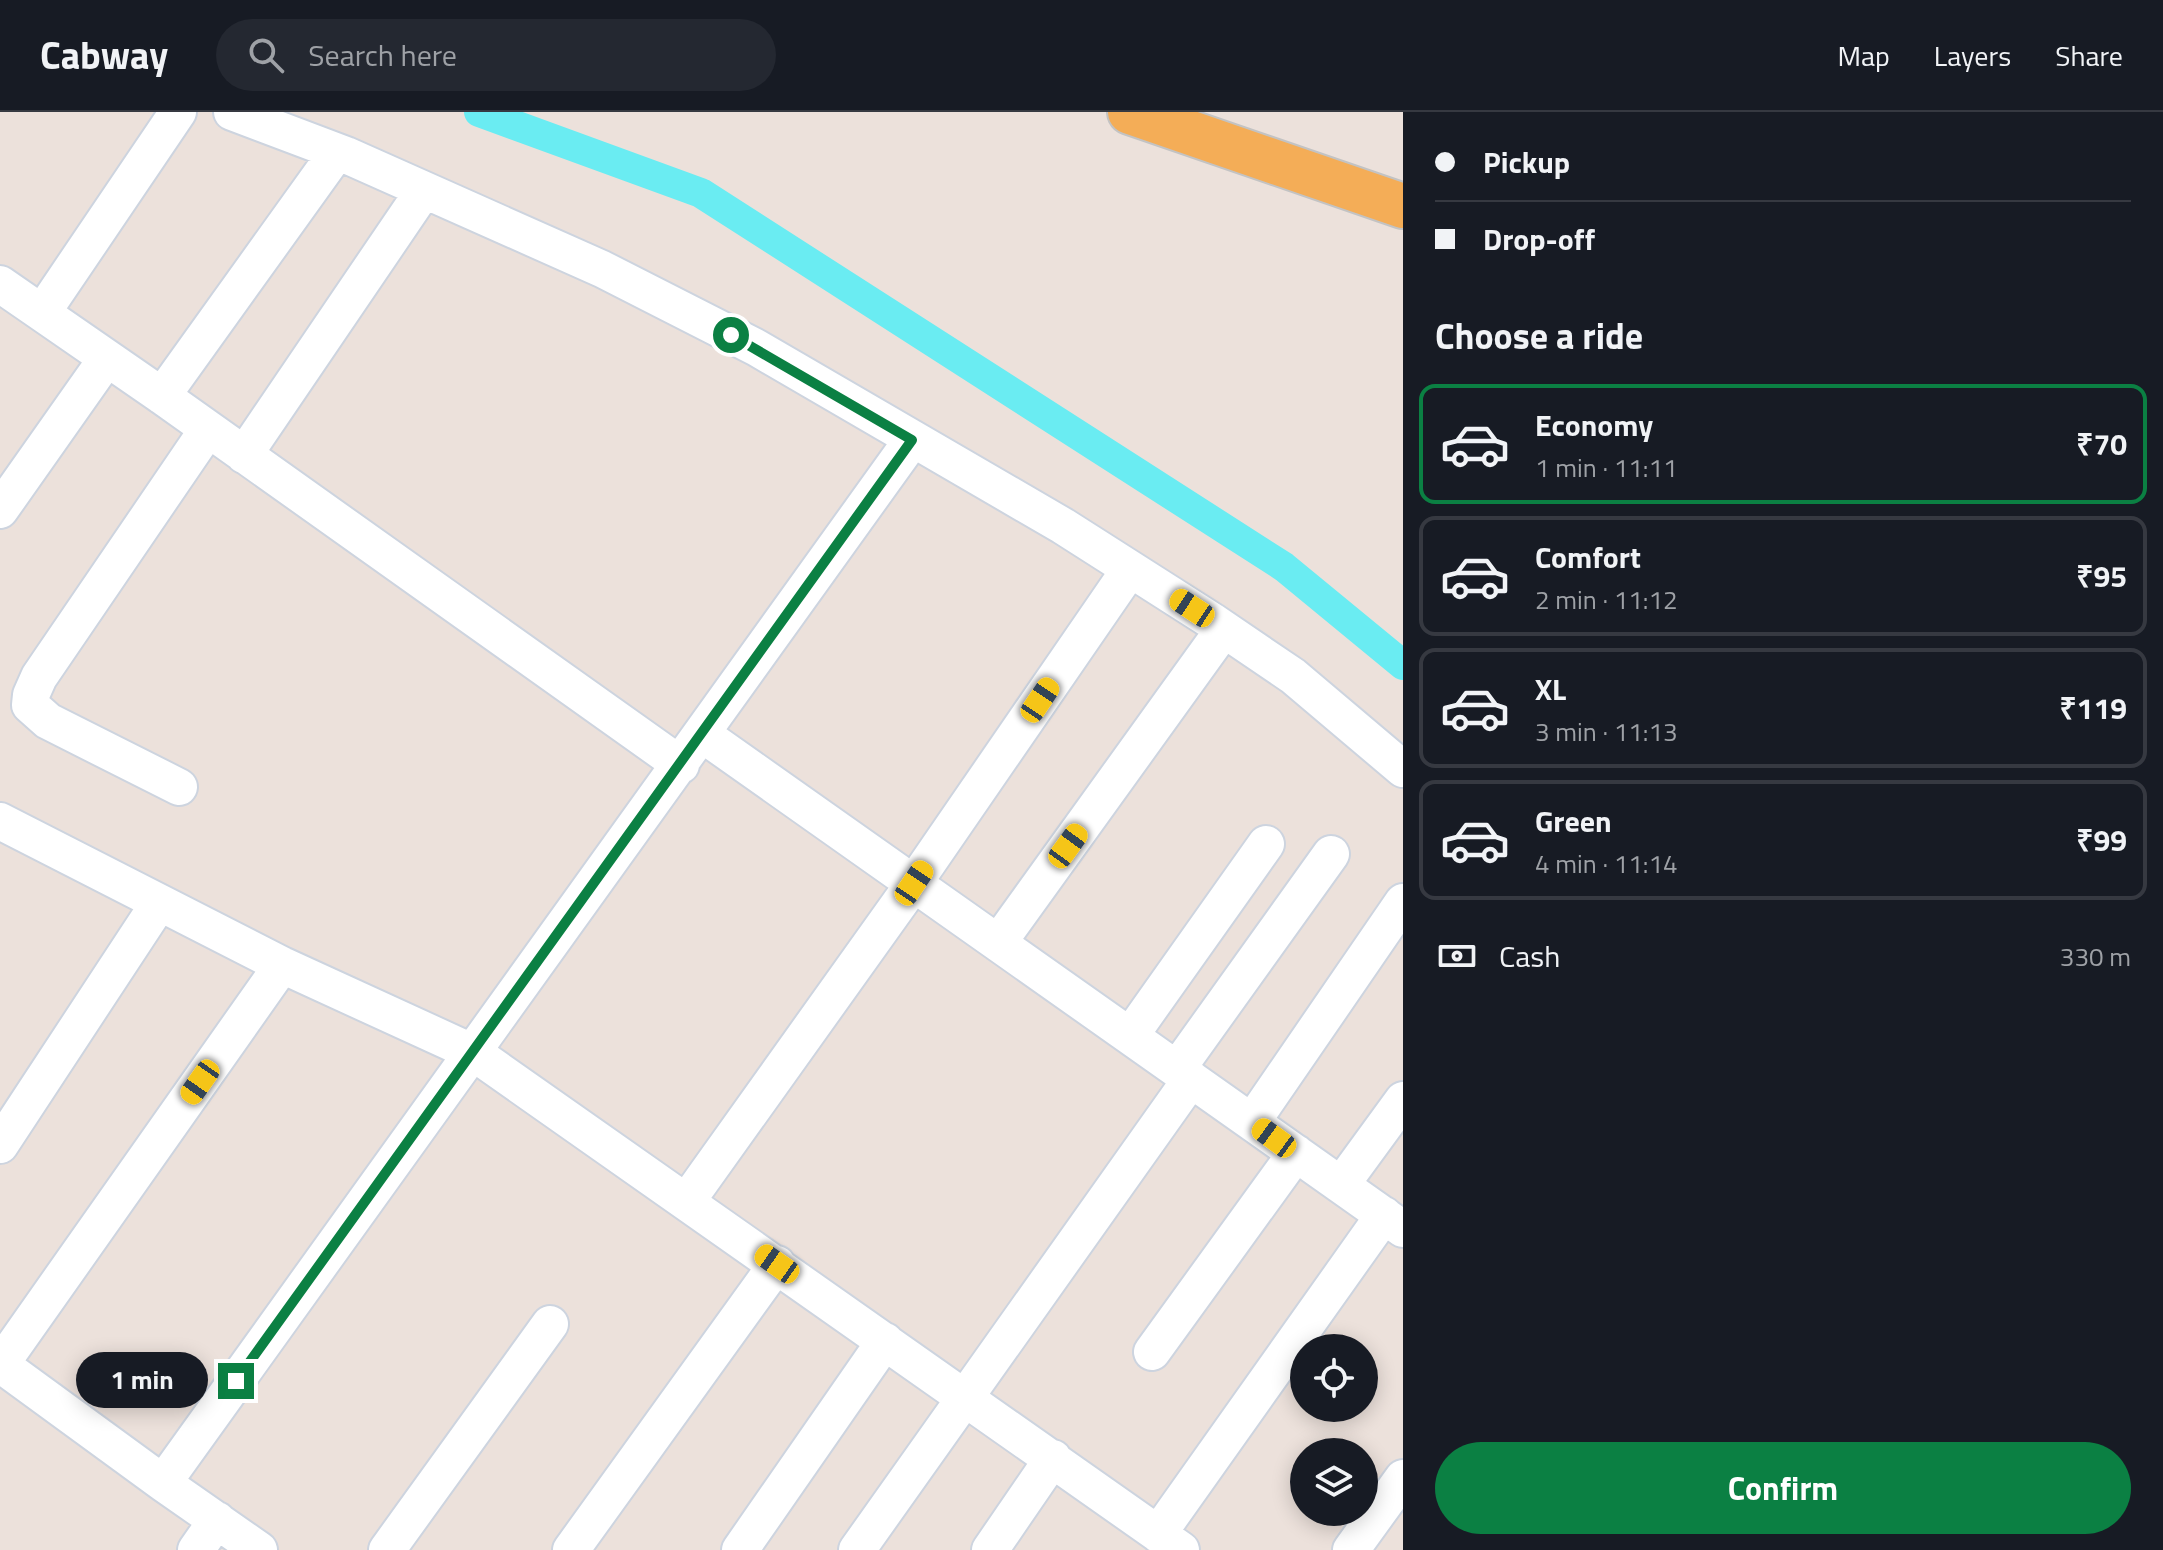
<!DOCTYPE html>
<meta charset="utf-8">
<style>
:root{--surface:#171b24;--page:#242831;--text:#f1f3f6;--muted:#9ea1a6;--line:#363941;--accent:#0b8043}
body{margin:0;font-family:"Titillium Web",sans-serif;background:var(--page);color:var(--text);height:100vh;display:flex;flex-direction:column;font-size:30px;white-space:nowrap}
*{box-sizing:border-box;margin:0}
p{font-size:26px;color:var(--muted)}
.icon{flex:none;width:44px;height:44px;fill:none;stroke:currentColor;stroke-width:2;stroke-linecap:round;stroke-linejoin:round}
.map{position:relative;flex:1;overflow:hidden}
.panel{display:flex;flex-direction:column;background:var(--surface);width:760px}
.panel>*{flex:none}
.top-card{display:grid;align-content:center;height:176px;padding:0 32px;background:var(--surface)}
.buttons{position:absolute;left:1290px;top:1222px;display:grid;gap:16px}
.buttons a{display:grid;place-items:center;width:88px;height:88px;border-radius:50%;background:var(--surface);box-shadow:0 4px 20px #0003;font-size:40px}
.end{position:absolute;width:36px;height:36px;margin:-18px;border:10px solid #0b8043;background:#fff;box-shadow:0 0 0 4px #fff}
.from{border-radius:50%}
.bubble{position:absolute;height:56px;border-radius:28px;background:var(--surface);box-shadow:0 4px 20px #0003;font-size:26px;font-weight:700;line-height:56px;text-align:center}
.car{position:absolute;width:24px;height:48px;margin:-24px -12px;border-radius:10px;box-shadow:0 0 6px 2px #0007;background:linear-gradient(#f5c518 24%,#345 0 40%,#f5c518 0 76%,#345 0 86%,#f5c518 0)}
.top-card b{display:flex;align-items:center;gap:28px;height:76px;font-size:30px}
.top-card b+b{border-top:2px solid var(--line)}
.top-card i{width:20px;height:20px;background:var(--text)}
ul{padding:0;list-style:none}
li{display:flex;align-items:center;gap:24px;height:120px;margin:0 16px 12px;padding:0 16px;border:4px solid var(--line);border-radius:16px}
li div{flex:1}
li b{display:block;font-size:30px}
li em{font-style:normal;font-weight:700}
li.on{border-color:var(--accent)}
li>.icon{width:72px;height:72px;stroke-width:1.5}
h2{padding:0 32px;font-size:36px;line-height:96px}
.pay{display:flex;align-items:center;gap:20px;height:88px;padding:0 32px;font-size:30px}
.pay p{margin-inline-start:auto}
.action{display:flex;gap:16px;margin-top:auto;padding:16px 32px}
.action a{flex:1;height:92px;border-radius:48px;background:var(--accent);color:#fff;font-size:32px;font-weight:700;line-height:92px;text-align:center}
header{display:flex;align-items:center;gap:48px;box-sizing:border-box;height:112px;padding:0 40px;background:var(--surface);border-bottom:2px solid var(--line)}
header strong{font-size:38px}
nav{display:flex;gap:44px;margin-inline-start:auto;font-size:28px}
.search{width:560px;height:72px;background:var(--page);display:flex;align-items:center;gap:20px;box-sizing:border-box;padding:0 28px;border-radius:44px;color:var(--muted);font-size:30px}
main{display:flex;flex:1;min-height:0}
.map>svg:first-child{display:block}
.lines{fill:none;stroke-linecap:round;stroke-linejoin:round}
.canal{stroke:#6aecf2;stroke-width:30}
.minor-casing{stroke:#cdd4df;stroke-width:40}
.major-casing{stroke:#c3c3c3;stroke-width:48}
.minor{stroke:#fff;stroke-width:36}
.major{stroke:#f4ad57;stroke-width:44}
.route{stroke:#0b8043;stroke-width:10}
</style>
<header>
<strong>Cabway</strong>
<div class="search"><svg class="icon" aria-label="search" viewBox="0 0 24 24"><circle cx="10" cy="10" r="6"/><path d="M15 15l6 6"/></svg>Search here</div>
<nav><a>Map</a><a>Layers</a><a>Share</a></nav>
</header>
<main>
<div class="map">
<svg width="1403" height="1438" viewBox="0 0 1403 1438">
<rect width="100%" height="100%" fill="#ece1db"/>
<g class="lines">
<path class="canal" d="M479,0L701,81L1284,455L1403,553"/>
<g class="minor-casing">
<path id="minor" d="M232,0L346,43L602,157L757,236L1063,414L1212,509L1293,564L1403,657
M0,172L162,284L681,653
M42,201L178,0
M162,284L337,40
M244,343L424,78
M0,398L107,246
M702,622L1403,1117
M179,675L48,609L30,593L31,583L39,565L208,317
M0,709L282,853L474,941L1181,1438
M998,831L1224,517
M1130,924L1266,732
M1177,957L1331,742
M1252,1010L1403,790
M0,1033L159,791
M1341,1073L1403,988
M687,1089L914,771L1130,457
M1152,1240L1296,1041
M0,1252L163,1371L912,328
M1,1252L282,853
M163,1371L259,1438
M1158,1422L1384,1103
M196,1438L217,1408
M387,1438L550,1212
M571,1438L777,1152
M740,1438L885,1229
M857,1438L1191,967
M990,1438L1053,1346
M1351,1438L1403,1366"/>
</g>
<g class="major-casing">
<path id="major" d="M1130,0L1403,94"/>
</g>
<use href="#minor" class="minor"/>
<use href="#major" class="major"/>
</g>
<g class="lines">
<path class="route" d="M236,1269L912,328L731,223"/>
</g>
</svg>
<div class="buttons">
<a><svg class="icon" aria-label="locate" viewBox="0 0 24 24"><circle cx="12" cy="12" r="6"/><path d="M12 2v4M12 18v4M2 12h4M18 12h4"/></svg></a>
<a><svg class="icon" aria-label="layers" viewBox="0 0 24 24"><path d="M12 4l9 5-9 5-9-5zM3 14l9 5 9-5"/></svg></a>
</div>
<i class="end from" style="left:731px;top:223px"></i>
<i class="end" style="left:236px;top:1269px"></i>
<div class="bubble" style="left:76px;top:1240px;width:132px">1 min</div>
<i class="car" style="left:1192px;top:496px;rotate:303deg"></i>
<i class="car" style="left:1040px;top:588px;rotate:34deg"></i>
<i class="car" style="left:1068px;top:734px;rotate:36deg"></i>
<i class="car" style="left:914px;top:771px;rotate:34deg"></i>
<i class="car" style="left:200px;top:970px;rotate:215deg"></i>
<i class="car" style="left:1274px;top:1026px;rotate:306deg"></i>
<i class="car" style="left:777px;top:1152px;rotate:305deg"></i>
</div>
<section class="panel">
<div class="top-card">
<b><i class="from"></i>Pickup</b>
<b><i></i>Drop-off</b>
</div>
<h2>Choose a ride</h2>
<ul>
<li class="on"><svg class="icon" aria-label="car" viewBox="0 0 24 24"><path d="M5 17H2v-5l4-1 3-4h7l3 4 3 1v5h-3M9 17h6M6 11h13"/><circle cx="7" cy="17" r="2"/><circle cx="17" cy="17" r="2"/></svg><div><b>Economy</b><p>1 min · 11:11</p></div><em>₹70</em></li>
<li><svg class="icon" aria-label="car" viewBox="0 0 24 24"><path d="M5 17H2v-5l4-1 3-4h7l3 4 3 1v5h-3M9 17h6M6 11h13"/><circle cx="7" cy="17" r="2"/><circle cx="17" cy="17" r="2"/></svg><div><b>Comfort</b><p>2 min · 11:12</p></div><em>₹95</em></li>
<li><svg class="icon" aria-label="car" viewBox="0 0 24 24"><path d="M5 17H2v-5l4-1 3-4h7l3 4 3 1v5h-3M9 17h6M6 11h13"/><circle cx="7" cy="17" r="2"/><circle cx="17" cy="17" r="2"/></svg><div><b>XL</b><p>3 min · 11:13</p></div><em>₹119</em></li>
<li><svg class="icon" aria-label="car" viewBox="0 0 24 24"><path d="M5 17H2v-5l4-1 3-4h7l3 4 3 1v5h-3M9 17h6M6 11h13"/><circle cx="7" cy="17" r="2"/><circle cx="17" cy="17" r="2"/></svg><div><b>Green</b><p>4 min · 11:14</p></div><em>₹99</em></li>
</ul>
<div class="pay"><svg class="icon" aria-label="cash" viewBox="0 0 24 24"><path d="M3 7h18v10H3z"/><circle cx="12" cy="12" r="2"/></svg>Cash<p>330 m</p></div>
<div class="action"><a>Confirm</a></div>
</section>
</main>
